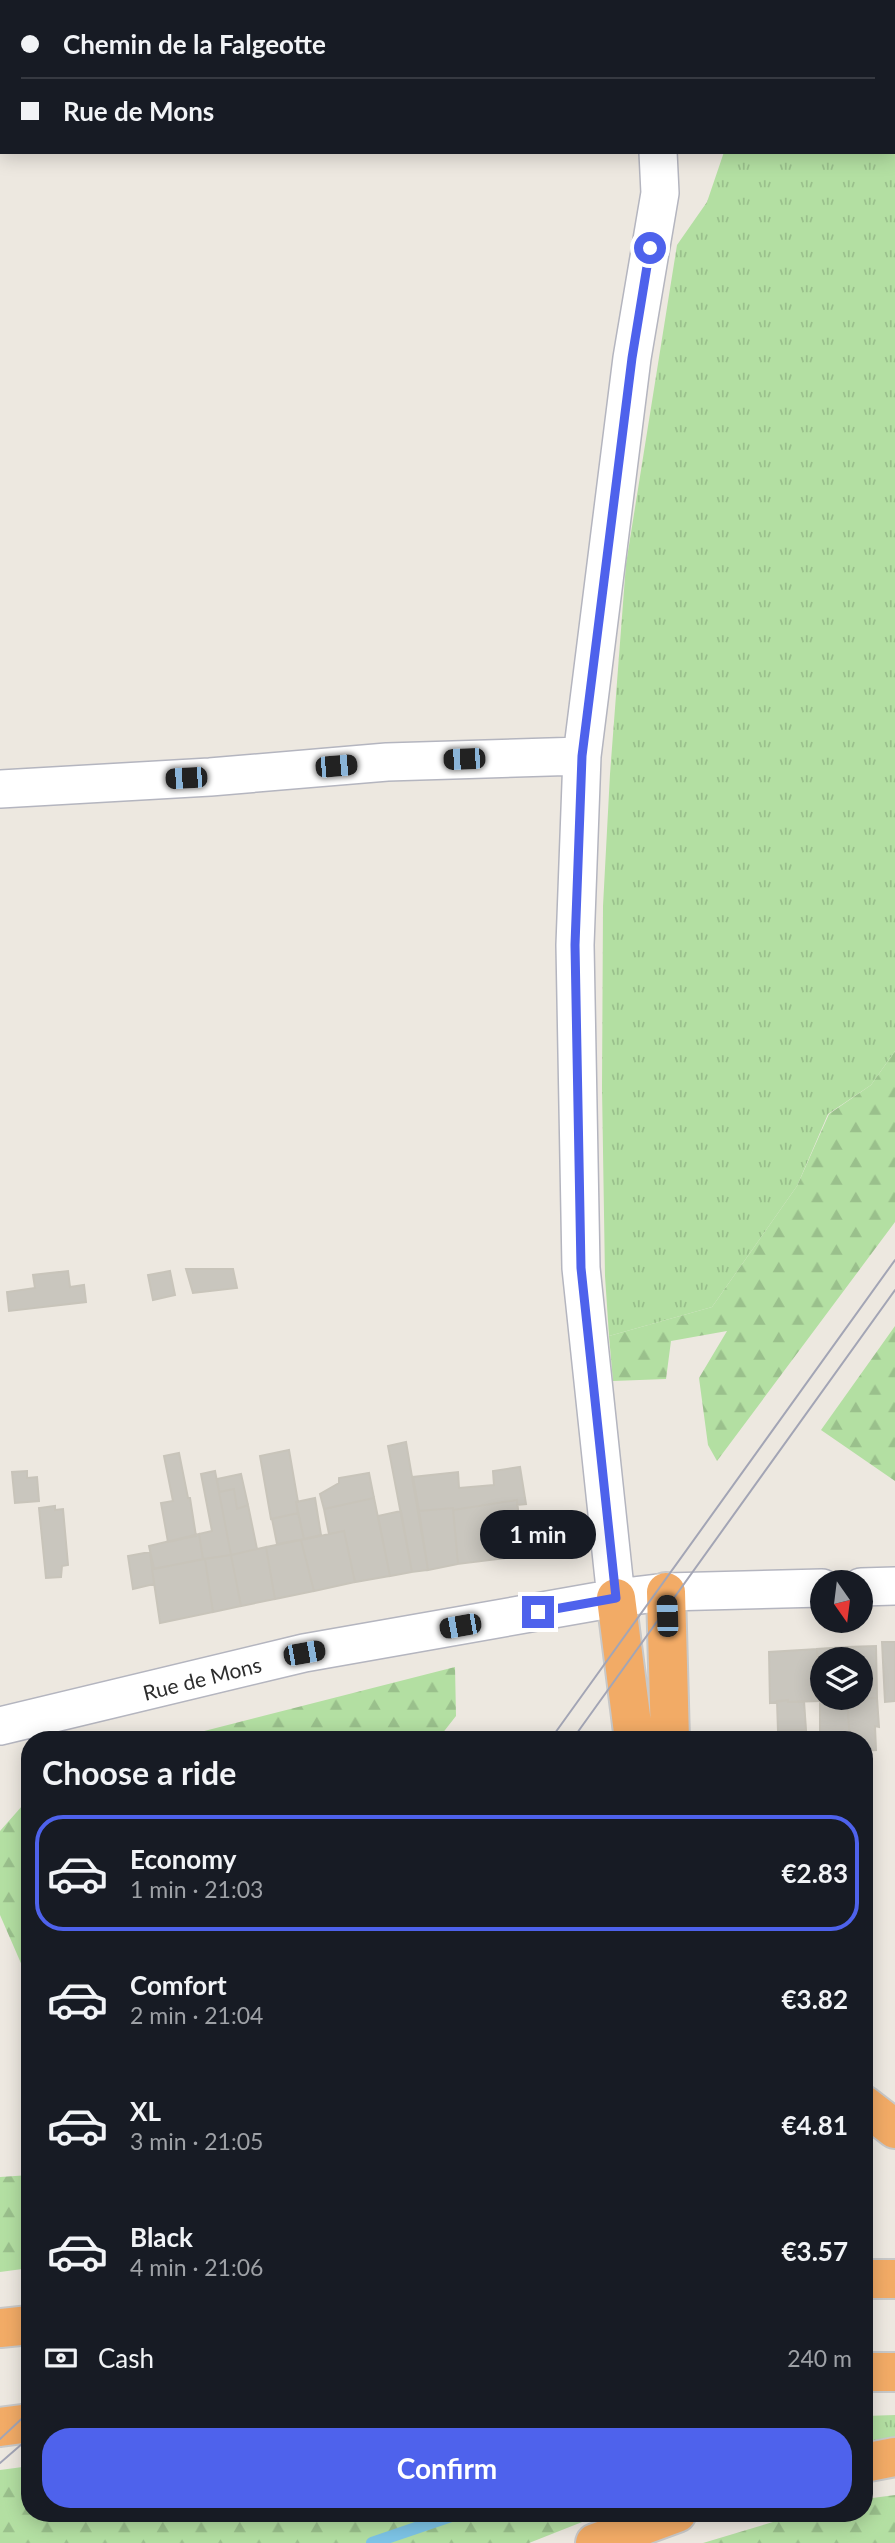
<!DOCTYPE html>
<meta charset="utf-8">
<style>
:root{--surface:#171b24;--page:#20242c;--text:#f1f3f6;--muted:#9ea1a6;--line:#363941;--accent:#4e62ec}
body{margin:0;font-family:Lato,sans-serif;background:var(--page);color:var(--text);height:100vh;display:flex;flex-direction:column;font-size:26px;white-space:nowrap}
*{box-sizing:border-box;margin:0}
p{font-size:23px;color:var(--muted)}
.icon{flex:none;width:38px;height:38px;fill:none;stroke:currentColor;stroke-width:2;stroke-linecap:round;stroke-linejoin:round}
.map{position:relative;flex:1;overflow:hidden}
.details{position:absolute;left:21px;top:1731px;width:852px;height:791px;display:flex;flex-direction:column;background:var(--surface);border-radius:28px;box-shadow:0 4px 18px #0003}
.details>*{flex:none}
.top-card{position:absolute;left:0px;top:0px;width:896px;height:154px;box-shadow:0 4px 18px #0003;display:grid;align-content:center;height:154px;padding:0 21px;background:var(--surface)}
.needle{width:46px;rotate:166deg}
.controls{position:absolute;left:810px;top:1570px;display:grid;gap:14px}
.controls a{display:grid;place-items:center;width:63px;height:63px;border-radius:50%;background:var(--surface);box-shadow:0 4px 18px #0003;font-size:35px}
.end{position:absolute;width:32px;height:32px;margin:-16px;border:9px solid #4e62ec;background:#fff;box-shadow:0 0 0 4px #fff}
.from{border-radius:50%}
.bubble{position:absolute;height:49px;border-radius:24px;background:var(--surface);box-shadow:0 4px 18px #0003;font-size:23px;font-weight:700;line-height:49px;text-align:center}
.car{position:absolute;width:21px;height:42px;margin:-21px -10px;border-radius:9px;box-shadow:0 0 5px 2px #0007;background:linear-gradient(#222 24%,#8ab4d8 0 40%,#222 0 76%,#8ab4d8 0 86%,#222 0)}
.top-card b{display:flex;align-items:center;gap:24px;height:66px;font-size:26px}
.top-card b+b{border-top:2px solid var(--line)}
.top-card i{width:18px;height:18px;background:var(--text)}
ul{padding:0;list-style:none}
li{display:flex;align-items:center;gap:21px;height:116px;margin:0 14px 10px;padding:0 7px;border:4px solid transparent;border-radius:28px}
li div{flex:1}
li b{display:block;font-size:26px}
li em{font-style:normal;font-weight:700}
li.active{border-color:var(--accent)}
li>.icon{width:63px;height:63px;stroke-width:1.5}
h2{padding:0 21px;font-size:32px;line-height:84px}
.pay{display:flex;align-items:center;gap:18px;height:77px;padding:0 21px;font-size:26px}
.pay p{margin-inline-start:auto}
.primary-button{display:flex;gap:14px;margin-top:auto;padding:14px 21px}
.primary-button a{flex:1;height:80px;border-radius:28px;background:var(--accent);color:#fff;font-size:28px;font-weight:700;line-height:80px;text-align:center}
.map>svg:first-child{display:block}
.grass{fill:url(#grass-tufts)}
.forest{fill:url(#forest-firs)}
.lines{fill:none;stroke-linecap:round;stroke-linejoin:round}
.stream{stroke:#7dc4e6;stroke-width:12}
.building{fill:#c9c6be;stroke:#c8c4ba;stroke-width:2}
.street-casing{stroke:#b4b5bf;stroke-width:40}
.highway-casing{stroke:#c8c8c8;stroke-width:42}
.path{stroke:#c8c8c8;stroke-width:4.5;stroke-dasharray:5 3.5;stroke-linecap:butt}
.street{stroke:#fff;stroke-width:37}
.highway{stroke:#f2ab66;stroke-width:38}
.tram{stroke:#a3a5b5;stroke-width:2}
.route{stroke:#4e62ec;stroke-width:9}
.labels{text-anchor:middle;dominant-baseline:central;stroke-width:5;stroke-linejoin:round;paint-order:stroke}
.street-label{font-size:21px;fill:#2d2d2d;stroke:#fff}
</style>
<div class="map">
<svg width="895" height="2543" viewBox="0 0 895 2543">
<defs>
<pattern id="grass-tufts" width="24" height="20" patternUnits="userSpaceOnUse" patternTransform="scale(1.75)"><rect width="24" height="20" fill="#b3dfa2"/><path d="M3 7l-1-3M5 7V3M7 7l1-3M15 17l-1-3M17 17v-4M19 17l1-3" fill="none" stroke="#9ac08c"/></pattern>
<pattern id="forest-firs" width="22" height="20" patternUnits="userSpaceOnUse" patternTransform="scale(1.75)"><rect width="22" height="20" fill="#b3dfa2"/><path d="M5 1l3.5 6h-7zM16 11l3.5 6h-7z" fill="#9ac08c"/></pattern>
</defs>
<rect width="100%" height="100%" fill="#ede8e0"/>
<path class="grass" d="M775,0H895V1051L871,1085L828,1114L797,1186L712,1307L609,1336L605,1276L602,1088L603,906L610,774L626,564L677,245L707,202L724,152H894V2H774Z
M895,2415V2437L865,2443V2416Z"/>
<path class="forest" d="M895,1051V1222L717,1461L708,1445L699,1378L727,1331L671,1341L666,1379L613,1381L609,1336L712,1307L797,1186L829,1114L871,1085Z
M895,1326V1481L821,1430Z
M455,1667L456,1716L438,1739H173Z
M30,1797V1984L0,1915V1831Z
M30,2175V2268L0,2272V2177Z
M30,2466V2513H605L529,2543H0V2470Z
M895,2495V2543H703L803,2513H864L865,2499Z"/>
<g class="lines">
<path class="stream" d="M372,2543L460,2513"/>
</g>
<path class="building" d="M186,1269H233L237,1288L193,1293Z
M68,1271L70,1287L84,1285L86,1302L9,1311L7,1292L35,1288L33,1275Z
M170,1271L175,1295L153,1300L148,1275Z
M406,1442L428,1570L412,1572L388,1446Z
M289,1450L298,1502H296L298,1513L271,1519L260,1456Z
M179,1453L188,1498H190L196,1536L168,1542L161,1503L173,1501L164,1456Z
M520,1467L526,1504L517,1505V1500L453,1510V1508L419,1511L413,1477L458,1472L459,1488L494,1485L493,1471Z
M27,1471V1478L37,1477L39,1501L15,1503L12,1472Z
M215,1471L231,1555L203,1559L199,1534L212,1531L201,1474Z
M369,1473L374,1498L324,1509L320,1494L339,1483V1478Z
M241,1474L248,1505L237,1509L234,1489L219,1492L217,1479Z
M234,1489L237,1509L248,1505L257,1549L231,1555L219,1492Z
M315,1498L321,1535L304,1539L296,1502Z
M374,1498L390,1576L355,1582L344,1531L329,1534L324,1509Z
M517,1500L522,1546L514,1557L458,1564L453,1510Z
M55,1506V1510L63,1509L68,1565L62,1566L61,1577L46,1578L39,1508Z
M453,1508L458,1564L428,1570L419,1511Z
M401,1511L412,1572L390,1576L378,1516Z
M298,1513L304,1539L277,1544L272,1519Z
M344,1531L355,1582L314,1591L301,1540Z
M199,1534L203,1559L154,1569L149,1546Z
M301,1540L314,1591L275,1599L266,1547Z
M266,1547L275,1599L241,1606L231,1555Z
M150,1552L154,1584L133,1589L128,1556Z
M231,1555L241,1606L213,1612L205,1559Z
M205,1559L213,1612L160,1623L152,1569Z
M882,1642H895V1701L885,1702Z
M876,1646L877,1698L847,1699V1698H861V1659H846V1647Z
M846,1647V1659H822V1698H847V1699L820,1701L817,1649Z
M817,1649L820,1701L788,1702V1700L770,1703L769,1652Z
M877,1698L879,1727L875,1726L876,1750L864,1751V1740H850L847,1699Z
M847,1699L850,1740H820V1701Z
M788,1700V1702L804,1701L806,1730L778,1731L777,1701Z"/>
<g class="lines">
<g class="street-casing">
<path id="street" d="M651,0V2
M0,789L210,777L387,762L582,756
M861,1587L895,1586
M616,1598L581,1268L575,945L582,756L632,358L660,193L658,152
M0,1726L304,1653L616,1598L666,1592L822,1588"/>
</g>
<g class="highway-casing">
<path id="highway" d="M666,1592L670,1740
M616,1598L634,1740
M864,2105L895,2129
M864,2279H895
M0,2328L30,2325
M864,2372H895
M0,2427L30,2423
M864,2463L895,2457
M595,2543L677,2513"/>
</g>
<path class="path" d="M755,2L756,0"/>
<use href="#street" class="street"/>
<use href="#highway" class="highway"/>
<path class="tram" d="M550,1740L895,1260
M572,1740L895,1290
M0,2439L30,2411
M0,2463L30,2437"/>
</g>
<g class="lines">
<path class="route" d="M538,1612L616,1598L581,1268L575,945L582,756L632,358L650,248"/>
</g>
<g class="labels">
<g class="street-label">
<text transform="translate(202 1678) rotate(-14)">Rue de Mons</text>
</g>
</g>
</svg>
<div class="controls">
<a><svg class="needle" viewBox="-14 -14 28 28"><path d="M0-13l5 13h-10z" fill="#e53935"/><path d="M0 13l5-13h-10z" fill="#9ea1a6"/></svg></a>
<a><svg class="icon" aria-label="layers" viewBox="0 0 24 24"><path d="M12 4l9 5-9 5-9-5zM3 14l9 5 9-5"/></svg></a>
</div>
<i class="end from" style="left:650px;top:248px"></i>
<i class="end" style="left:538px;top:1612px"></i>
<div class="bubble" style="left:480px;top:1510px;width:116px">1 min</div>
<i class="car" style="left:464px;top:759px;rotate:268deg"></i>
<i class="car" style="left:336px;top:766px;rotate:85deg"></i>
<i class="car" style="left:186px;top:778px;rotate:267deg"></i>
<i class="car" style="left:667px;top:1616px;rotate:358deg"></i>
<i class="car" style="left:460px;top:1626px;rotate:260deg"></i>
<i class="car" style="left:304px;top:1653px;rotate:80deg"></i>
<div class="top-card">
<b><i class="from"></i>Chemin de la Falgeotte</b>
<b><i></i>Rue de Mons</b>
</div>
<section class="details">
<h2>Choose a ride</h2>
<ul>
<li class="active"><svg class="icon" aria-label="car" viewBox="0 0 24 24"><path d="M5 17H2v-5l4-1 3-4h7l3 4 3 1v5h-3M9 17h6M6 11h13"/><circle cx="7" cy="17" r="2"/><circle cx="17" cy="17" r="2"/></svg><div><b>Economy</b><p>1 min · 21:03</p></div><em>€2.83</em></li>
<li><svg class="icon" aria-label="car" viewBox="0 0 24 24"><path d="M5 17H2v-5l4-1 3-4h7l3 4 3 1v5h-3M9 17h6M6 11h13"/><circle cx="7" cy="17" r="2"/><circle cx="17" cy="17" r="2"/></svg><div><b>Comfort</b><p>2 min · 21:04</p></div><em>€3.82</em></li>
<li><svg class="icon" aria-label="car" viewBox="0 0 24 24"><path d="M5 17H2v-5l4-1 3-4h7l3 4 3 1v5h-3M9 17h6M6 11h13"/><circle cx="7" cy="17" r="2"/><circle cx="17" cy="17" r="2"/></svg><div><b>XL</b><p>3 min · 21:05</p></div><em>€4.81</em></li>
<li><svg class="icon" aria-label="car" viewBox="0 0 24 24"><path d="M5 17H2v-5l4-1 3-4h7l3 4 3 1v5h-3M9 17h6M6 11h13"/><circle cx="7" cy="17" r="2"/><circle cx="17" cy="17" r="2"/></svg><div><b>Black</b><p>4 min · 21:06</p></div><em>€3.57</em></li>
</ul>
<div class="pay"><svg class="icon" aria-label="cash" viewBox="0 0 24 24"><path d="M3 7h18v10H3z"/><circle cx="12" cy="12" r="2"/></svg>Cash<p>240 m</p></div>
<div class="primary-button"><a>Confirm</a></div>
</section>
</div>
